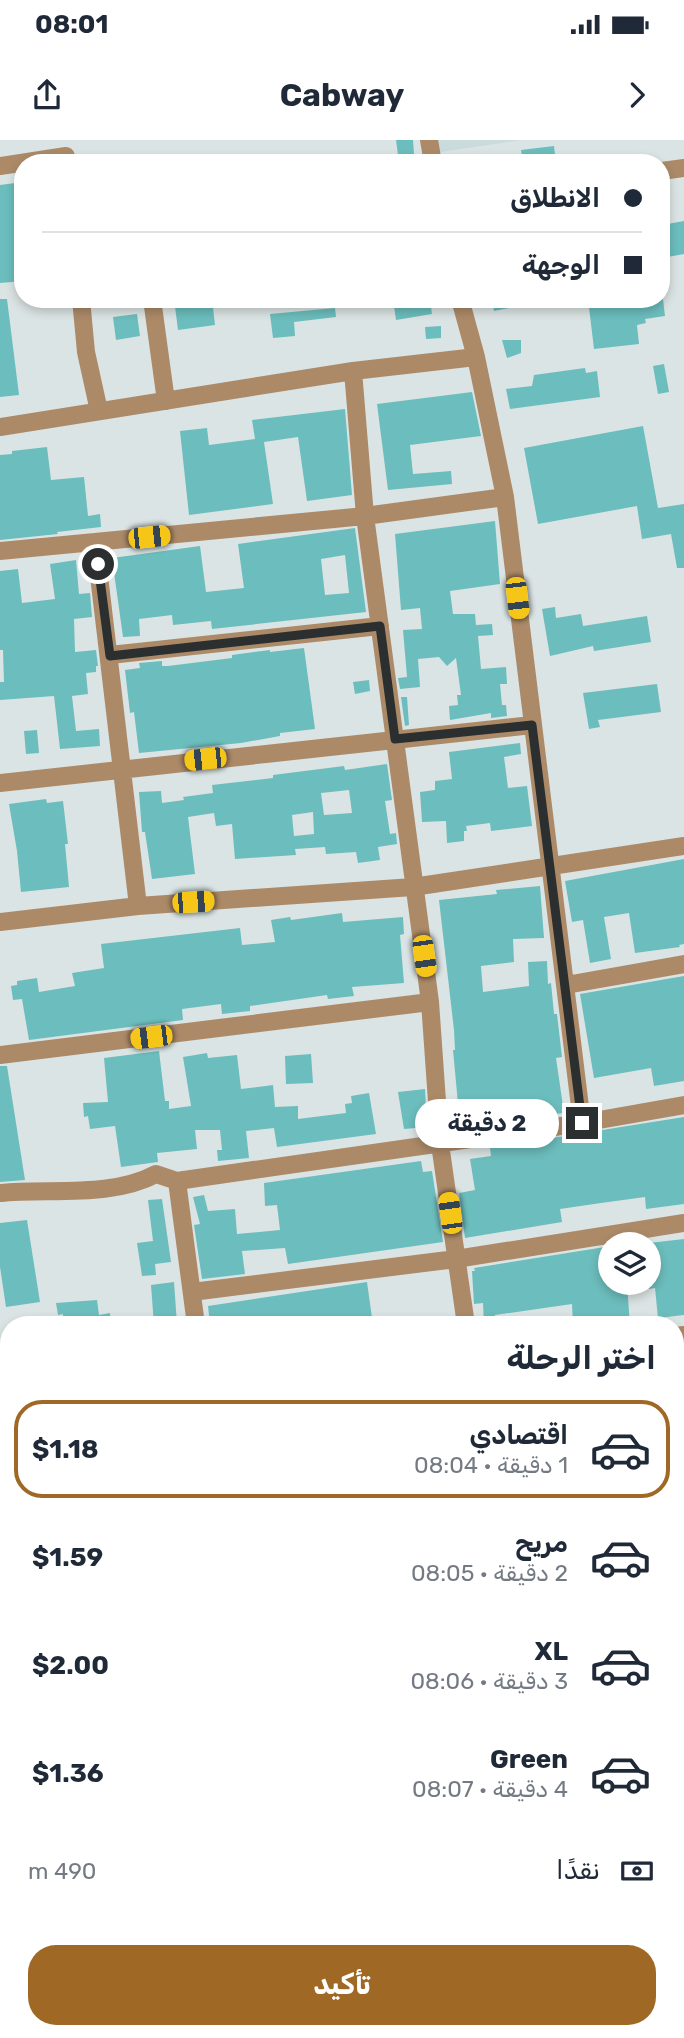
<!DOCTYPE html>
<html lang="ar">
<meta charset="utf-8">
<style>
:root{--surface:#fff;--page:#f6f6f7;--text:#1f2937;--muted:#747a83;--line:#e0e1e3;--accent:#a06825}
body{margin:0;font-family:Rubik,"Noto Naskh Arabic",sans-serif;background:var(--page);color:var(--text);direction:rtl;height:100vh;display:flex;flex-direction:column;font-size:26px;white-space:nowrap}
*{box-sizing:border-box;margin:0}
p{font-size:23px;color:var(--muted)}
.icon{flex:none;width:38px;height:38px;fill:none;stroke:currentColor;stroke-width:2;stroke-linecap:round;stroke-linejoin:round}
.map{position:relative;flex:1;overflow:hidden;direction:ltr}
.drawer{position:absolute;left:0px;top:1176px;width:684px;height:723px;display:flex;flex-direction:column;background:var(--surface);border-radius:28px 28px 0 0;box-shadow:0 4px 10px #0003;direction:rtl}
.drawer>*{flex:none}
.hud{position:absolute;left:14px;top:14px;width:656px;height:154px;border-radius:28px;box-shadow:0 4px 10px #0003;direction:rtl;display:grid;align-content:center;height:154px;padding:0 28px;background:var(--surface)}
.controls{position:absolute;left:598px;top:1092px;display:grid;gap:14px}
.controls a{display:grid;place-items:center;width:63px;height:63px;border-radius:50%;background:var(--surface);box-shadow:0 4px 10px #0003;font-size:35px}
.end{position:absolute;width:32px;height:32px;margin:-16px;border:9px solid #2c2f2f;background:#fff;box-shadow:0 0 0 4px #fff}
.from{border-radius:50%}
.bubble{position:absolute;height:49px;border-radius:24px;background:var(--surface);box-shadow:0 4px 10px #0003;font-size:23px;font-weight:700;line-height:49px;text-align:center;direction:rtl}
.car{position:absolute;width:21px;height:42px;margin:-21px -10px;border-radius:9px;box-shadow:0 0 5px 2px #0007;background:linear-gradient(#f5c518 24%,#345 0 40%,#f5c518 0 76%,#345 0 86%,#f5c518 0)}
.hud b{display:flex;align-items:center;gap:24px;height:66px;font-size:26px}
.hud b+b{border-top:2px solid var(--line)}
.hud i{width:18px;height:18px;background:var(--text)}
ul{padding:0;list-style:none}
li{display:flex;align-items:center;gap:21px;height:98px;margin:0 14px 10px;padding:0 14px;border:4px solid transparent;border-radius:28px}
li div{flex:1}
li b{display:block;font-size:26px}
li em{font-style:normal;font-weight:700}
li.active{border-color:var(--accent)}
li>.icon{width:63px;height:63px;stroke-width:1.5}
h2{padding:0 28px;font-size:32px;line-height:84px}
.pay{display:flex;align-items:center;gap:18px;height:77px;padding:0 28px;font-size:26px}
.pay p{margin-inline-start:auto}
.action{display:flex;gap:14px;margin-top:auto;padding:14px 28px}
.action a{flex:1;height:80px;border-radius:28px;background:var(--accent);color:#fff;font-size:28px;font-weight:700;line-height:80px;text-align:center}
.status{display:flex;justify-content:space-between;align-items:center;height:49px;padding:0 35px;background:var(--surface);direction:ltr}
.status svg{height:19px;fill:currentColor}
header{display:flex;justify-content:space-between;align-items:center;height:91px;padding:0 28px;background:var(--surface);font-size:32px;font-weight:700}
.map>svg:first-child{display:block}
.built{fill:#c9dbda}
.building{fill:#6cbdbd;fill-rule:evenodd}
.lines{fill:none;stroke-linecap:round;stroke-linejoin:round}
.minor{stroke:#ac8a68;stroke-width:18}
.major{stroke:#714200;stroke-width:18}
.route{stroke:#2c2f2f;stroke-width:9}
</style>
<div class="status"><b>08:01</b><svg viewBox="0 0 49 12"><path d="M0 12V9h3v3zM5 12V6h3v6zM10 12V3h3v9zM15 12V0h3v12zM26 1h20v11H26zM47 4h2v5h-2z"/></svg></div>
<header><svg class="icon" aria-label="forward" viewBox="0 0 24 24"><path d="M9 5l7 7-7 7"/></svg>Cabway<svg class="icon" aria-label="share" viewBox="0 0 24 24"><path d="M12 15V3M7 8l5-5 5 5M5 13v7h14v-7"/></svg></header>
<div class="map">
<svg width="684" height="1898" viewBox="0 0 684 1898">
<rect width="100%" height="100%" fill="#dbe4e4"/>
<path class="built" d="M438,0H521L440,12Z"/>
<path class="building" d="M396,0H413L414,14L398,15Z
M554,6L556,23H523L521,10Z
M23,42V141L0,143V45Z
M684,81V114L662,118V85Z
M0,159H7L19,255L0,257Z
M174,159H212L215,185L178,190Z
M393,159H430L432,174L396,180Z
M492,159H524V165L494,171Z
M588,159H625V163L663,159L665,176L645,179L646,183L637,185L639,204L594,209Z
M335,168L336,177L294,182L295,196L273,198L270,174Z
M137,174L140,196L116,200L113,177Z
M441,186V198L426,199L425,187Z
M502,200H521V213L507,218Z
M664,224L669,252L658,254L653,226Z
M585,228L586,233L597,231L600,257L510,269L506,249L532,246L534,235Z
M472,252L481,296L410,305L413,334L451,331L452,344L388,350L377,264Z
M345,269L352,355L307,361L298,297L264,302L273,364L189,375L180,291L207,288L209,305L255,299L252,280Z
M643,286L658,368L684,364V428H677L671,394L642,399L637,366L538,384L524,308Z
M47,307L51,340L84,337L88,376L100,374L101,387L57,392L58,394L0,400V315L12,314V311Z
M495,381L500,444L450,451L453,474H475L476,485L492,484L493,495L478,496L481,529L506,527L507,544H500L502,565H506L507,576L491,578V573L450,580L449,566L458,565L457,555H461L456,518L447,526L439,517L418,519L420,547L400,549L398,538L407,537L403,490L422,489L420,468L401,470L395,394Z
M355,388L366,472L212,489L211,481L173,485L172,475L139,479L140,496L123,497L112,418L200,406L206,452L244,448L238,404ZM345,415L349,453L325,455L321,419Z
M76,420L79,454L90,453L92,477L74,479L75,512L96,510L98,526H96V532L86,533L88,554L72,556L76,591L99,589L100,606L60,609L54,556L0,560V542H4L3,510H0V431L18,429L22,463L55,459L50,424Z
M555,467L556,478L581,474L583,486L647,476L651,502L594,511L593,506L550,516L542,469Z
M304,508L315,589L280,593V596L241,603L139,613L134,572L130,573L125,530L140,528L139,523L162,521V526H168L232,518V515L270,510V512Z
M369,540L370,551L355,554L353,542Z
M657,544L661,572L598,580L600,587L589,589L583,553Z
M401,557H407L409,585L405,586Z
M37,590L39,613L26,614L24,591Z
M520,603L521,614L504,617L508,648L527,646L532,686L491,691L490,683L466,686L467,691H464V701L447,703L446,681L422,682L420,652L435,650V641L452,639L449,612Z
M387,624L392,660L385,661L390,694L396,693L397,704L378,707L380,720L358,723L356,712L326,714L325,707L295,709L296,715L235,719L232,684L216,686L214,673L188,677L195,734L152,739L145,692H142L139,652L161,651L162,663L184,660L183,657L213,653L212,645L273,638V635L344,626L345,630ZM349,650L352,673L324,675L321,653ZM313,672L314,694L294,696L292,675Z
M46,659L47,663L63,661L68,704H65L69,747L21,752L17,711L9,664Z
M684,719V804L679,805L680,807L635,813L629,773L604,777L611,819L590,823L583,780L572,782L565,741Z
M540,746L544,798L513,799L514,822L481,826L483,852L529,846L528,822L547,821L548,844L551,843L554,874H557L562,917L556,918L564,973L460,985L453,910H455L454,890L439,760L497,754L496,750Z
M342,773L343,782L403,777L404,794L400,795L404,843L352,847L354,856L328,859L327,855L250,866V871L222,874L221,864L182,869L183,880L29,900L22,859L13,860L11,846L17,845V841L37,838L39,852L75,846L72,833L104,828L101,804L240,788L242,805L275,802L271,780L290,777L291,780Z
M684,836V941L654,946L651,928L594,938L580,854Z
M159,911L165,961H169V969L191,966L183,917L207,913L208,918L237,915L241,949L273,945L275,967L298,966V979L346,973L345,964L352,963L351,956L369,953L376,994L277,1007L274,988L246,991L249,1018L218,1021L217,1010H222L220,990H195L197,1009L157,1013L158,1022L121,1027L115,986L90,989L88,976L84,977L83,963L108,962L104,918Z
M311,914L313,943L286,944L285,916Z
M0,926H7L25,1040L0,1042Z
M425,949L427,987L404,989L398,952Z
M684,977V1064L646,1069L645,1057L601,1063L560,1069L562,1082L465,1098L459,1053L475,1050L470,1019L491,1016L490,1008Z
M421,1021L423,1032L432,1031L443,1102L288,1124L285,1108L242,1111L245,1134L202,1139L194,1085L200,1084L193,1057L204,1055L208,1071L235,1069L237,1094L280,1090L277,1065L265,1066L264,1043Z
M162,1059L171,1122L155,1124L156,1135L142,1136L137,1103L153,1101L148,1060Z
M27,1080L40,1162L6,1167L0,1127V1083Z
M684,1099V1175L658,1178L655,1148L649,1149V1103Z
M611,1106V1144H627L630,1185H573L572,1164L495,1175V1185H484L483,1163L474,1164L472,1131H475L474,1128Z
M174,1142L177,1184L154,1185L151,1145Z
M367,1142L373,1185H210L208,1166Z
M97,1160L99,1175L110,1173L111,1185H63V1174L58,1175L56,1163Z"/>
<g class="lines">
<path class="minor" d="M429,0L433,23
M0,26L66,16
M662,31L684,28
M81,159L86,212L99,271
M152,159L166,261
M460,159L476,217L505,357L582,983
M353,231L365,376L430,862L440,1004L466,1185
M0,287L353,231L476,217
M95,402L138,766
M0,411L365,376L505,357
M110,515L380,486
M0,643L532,585
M0,782L138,766L413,747L684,706
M566,845L684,824
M0,915L430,862
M177,1041L196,1185
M0,1053C50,1048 111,1058 156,1034L177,1041L582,983L684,965
M192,1152L456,1119L684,1083
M676,1196L684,1195
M676,1314L684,1313
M0,1422L9,1421
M0,1562L4,1587
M676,1578L684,1577
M676,1640L684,1639
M354,1890L355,1898
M0,1896L48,1890"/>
<path class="major" d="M676,1482L684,1481
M0,1587L9,1586"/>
</g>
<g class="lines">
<path class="route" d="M98,424L110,516L380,486L395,599L532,585L582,983"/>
</g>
</svg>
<div class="controls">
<a><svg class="icon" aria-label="layers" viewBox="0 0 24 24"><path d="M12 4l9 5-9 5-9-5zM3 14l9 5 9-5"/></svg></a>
</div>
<i class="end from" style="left:98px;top:424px"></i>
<i class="end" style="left:582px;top:983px"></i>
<div class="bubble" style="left:415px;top:959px;width:144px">2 دقيقة</div>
<i class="car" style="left:149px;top:397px;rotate:84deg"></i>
<i class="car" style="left:517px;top:458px;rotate:173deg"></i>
<i class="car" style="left:205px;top:619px;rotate:264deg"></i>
<i class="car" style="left:193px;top:762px;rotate:86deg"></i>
<i class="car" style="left:424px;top:816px;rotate:172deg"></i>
<i class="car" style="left:151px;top:897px;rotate:263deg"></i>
<i class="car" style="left:450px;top:1073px;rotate:352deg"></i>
<div class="hud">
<b><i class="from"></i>الانطلاق</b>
<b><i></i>الوجهة</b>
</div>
<section class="drawer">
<h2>اختر الرحلة</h2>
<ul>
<li class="active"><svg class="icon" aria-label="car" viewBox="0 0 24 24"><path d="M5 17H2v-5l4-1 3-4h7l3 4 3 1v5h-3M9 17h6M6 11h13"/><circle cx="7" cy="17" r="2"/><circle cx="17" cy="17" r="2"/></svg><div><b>اقتصادي</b><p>1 دقيقة · 08:04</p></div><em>$1.18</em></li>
<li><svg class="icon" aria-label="car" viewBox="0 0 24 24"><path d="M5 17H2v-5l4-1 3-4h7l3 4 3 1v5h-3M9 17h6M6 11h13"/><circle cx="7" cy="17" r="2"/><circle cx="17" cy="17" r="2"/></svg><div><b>مريح</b><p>2 دقيقة · 08:05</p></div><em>$1.59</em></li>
<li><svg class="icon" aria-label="car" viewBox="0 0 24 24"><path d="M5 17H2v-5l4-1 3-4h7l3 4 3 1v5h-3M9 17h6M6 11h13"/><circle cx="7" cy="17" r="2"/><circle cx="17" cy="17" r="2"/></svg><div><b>XL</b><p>3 دقيقة · 08:06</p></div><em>$2.00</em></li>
<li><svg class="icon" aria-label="car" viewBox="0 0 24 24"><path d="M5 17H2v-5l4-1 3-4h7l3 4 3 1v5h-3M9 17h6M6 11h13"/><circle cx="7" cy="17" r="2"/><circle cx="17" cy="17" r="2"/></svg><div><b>Green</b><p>4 دقيقة · 08:07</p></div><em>$1.36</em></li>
</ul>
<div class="pay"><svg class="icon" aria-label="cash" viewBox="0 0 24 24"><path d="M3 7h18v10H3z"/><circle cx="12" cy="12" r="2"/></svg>نقدًا<p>490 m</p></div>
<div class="action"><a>تأكيد</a></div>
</section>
</div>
